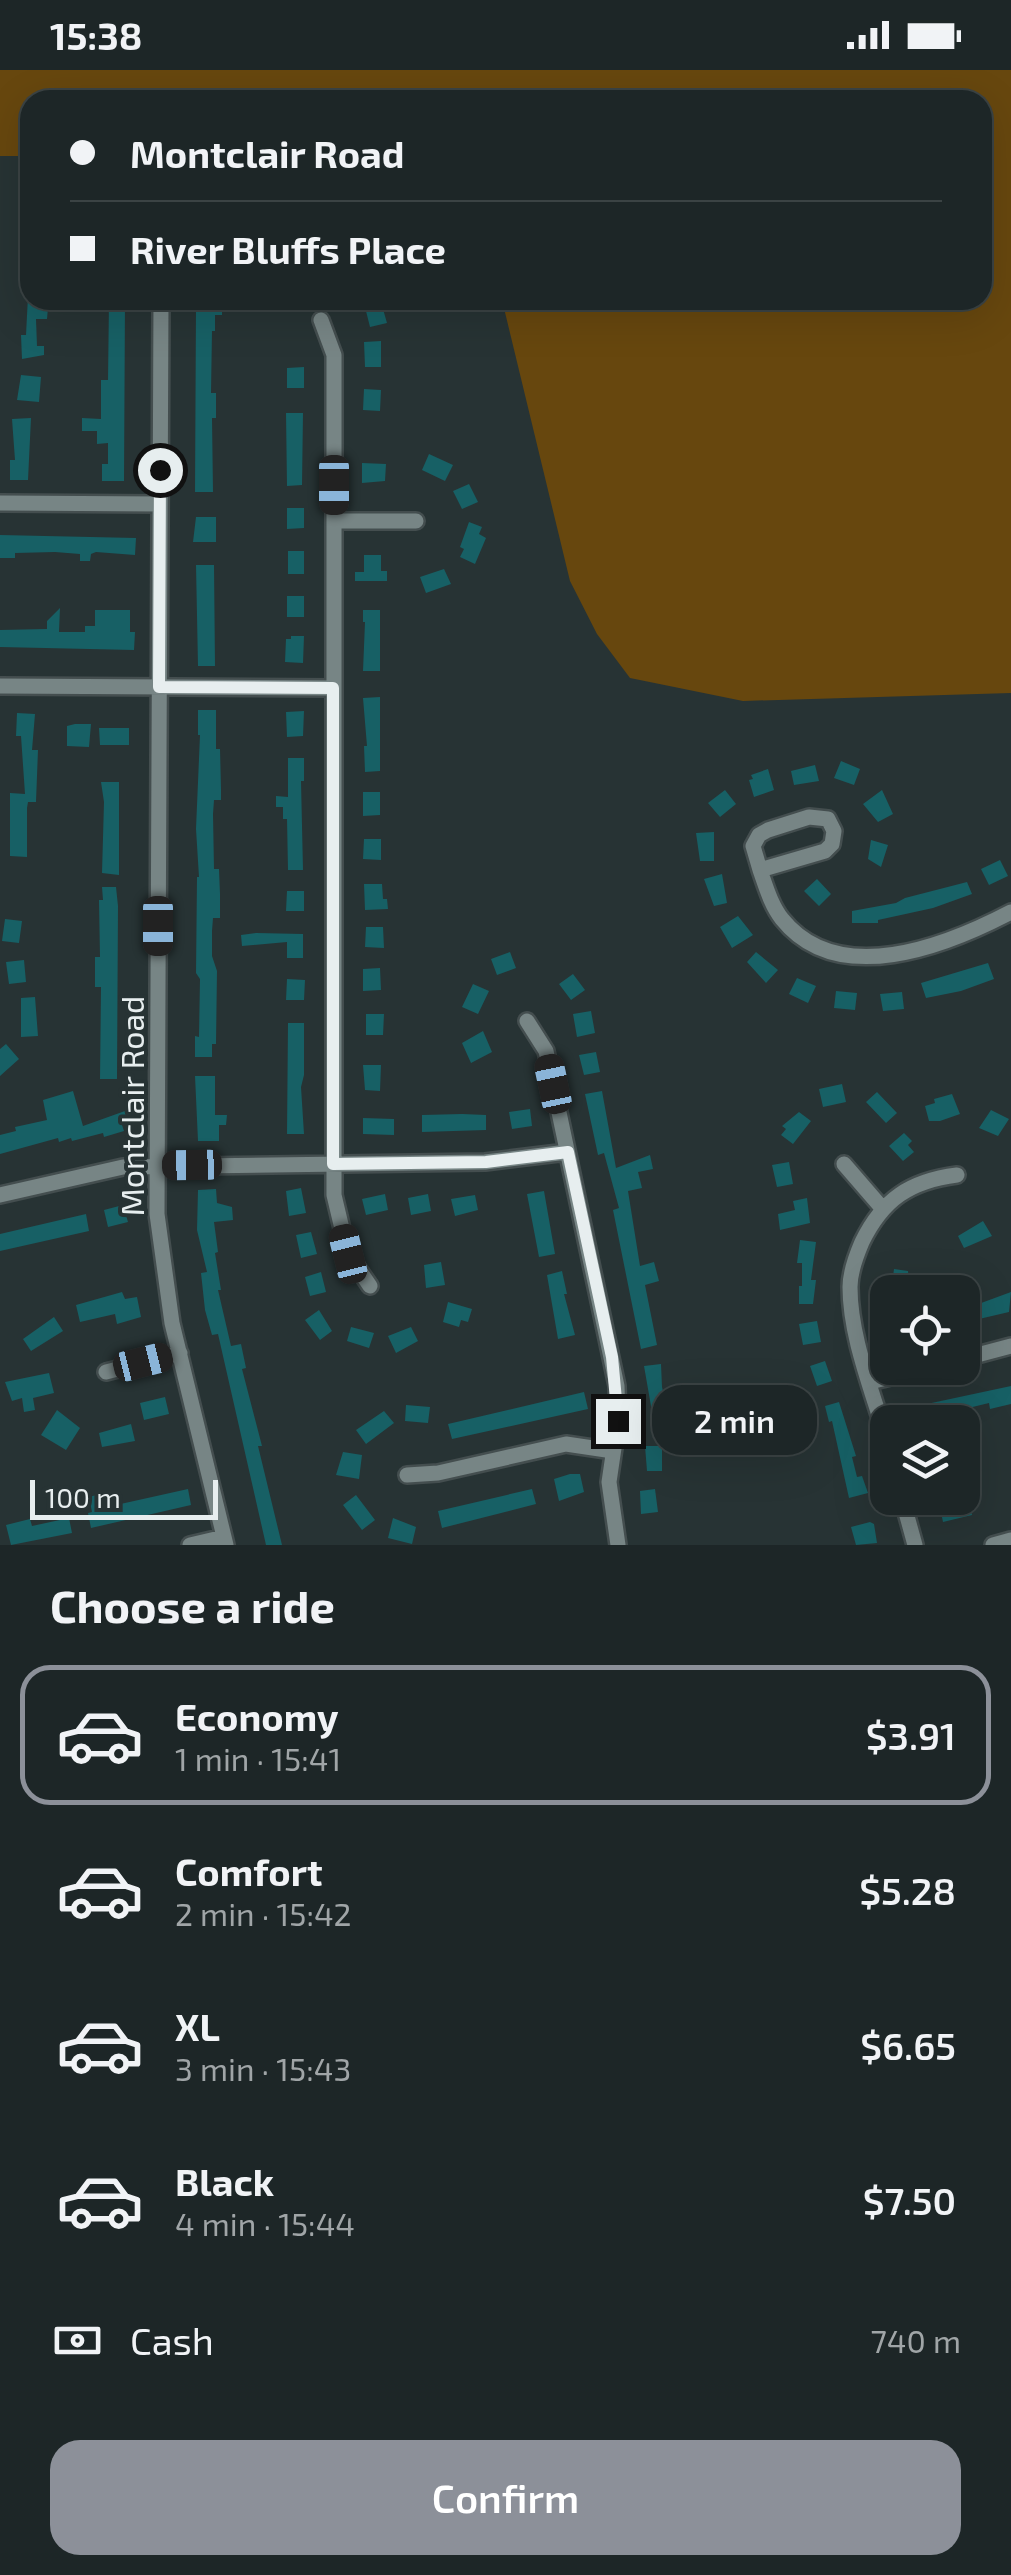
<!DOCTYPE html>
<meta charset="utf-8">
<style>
:root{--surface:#1d2627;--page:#2a3233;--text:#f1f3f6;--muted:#a0a5a7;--line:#3b4344;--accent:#8c9099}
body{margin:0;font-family:"Exo 2",sans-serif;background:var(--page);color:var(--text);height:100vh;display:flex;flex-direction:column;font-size:38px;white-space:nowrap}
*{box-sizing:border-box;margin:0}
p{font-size:32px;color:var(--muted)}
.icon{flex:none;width:55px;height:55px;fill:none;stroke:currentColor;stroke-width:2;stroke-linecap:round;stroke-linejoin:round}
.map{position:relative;height:1475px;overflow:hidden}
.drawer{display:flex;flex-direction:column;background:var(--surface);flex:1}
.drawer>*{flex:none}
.banner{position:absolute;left:20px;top:20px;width:972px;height:220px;border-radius:30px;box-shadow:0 10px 40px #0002,0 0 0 2px var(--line);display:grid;align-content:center;height:220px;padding:0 50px;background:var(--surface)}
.fabs{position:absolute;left:870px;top:1205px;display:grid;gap:20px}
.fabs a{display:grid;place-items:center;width:110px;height:110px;border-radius:20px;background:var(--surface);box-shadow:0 10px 40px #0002,0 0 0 2px var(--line);font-size:50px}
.scale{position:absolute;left:30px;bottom:25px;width:188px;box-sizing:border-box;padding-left:10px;border:5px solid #e7eeef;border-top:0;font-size:28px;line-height:35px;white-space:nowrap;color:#e7eeef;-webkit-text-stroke:8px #273334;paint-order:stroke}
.end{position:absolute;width:45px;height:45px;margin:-22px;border:12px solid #e7eeef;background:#111;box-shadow:0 0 0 5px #111}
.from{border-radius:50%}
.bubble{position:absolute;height:70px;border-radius:30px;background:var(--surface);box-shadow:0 10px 40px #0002,0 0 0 2px var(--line);font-size:32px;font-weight:600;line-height:70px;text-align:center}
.car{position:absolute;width:30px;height:60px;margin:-30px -15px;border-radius:12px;box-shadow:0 0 8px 2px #0007;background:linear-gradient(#222 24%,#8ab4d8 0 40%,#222 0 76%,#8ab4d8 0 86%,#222 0)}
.banner b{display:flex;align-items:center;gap:35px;height:95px;font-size:38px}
.banner b+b{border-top:2px solid var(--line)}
.banner i{width:25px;height:25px;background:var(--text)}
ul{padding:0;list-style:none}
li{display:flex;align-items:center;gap:30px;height:140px;margin:0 20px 15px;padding:0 30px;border:5px solid transparent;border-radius:30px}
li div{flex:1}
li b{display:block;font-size:38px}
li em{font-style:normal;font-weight:600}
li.current{border-color:var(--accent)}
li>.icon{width:90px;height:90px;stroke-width:1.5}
h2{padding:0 50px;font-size:45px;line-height:120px}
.pay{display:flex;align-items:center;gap:25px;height:110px;padding:0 50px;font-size:38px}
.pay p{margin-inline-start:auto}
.action{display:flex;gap:20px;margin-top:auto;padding:20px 50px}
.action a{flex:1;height:115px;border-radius:30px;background:var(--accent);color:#fff;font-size:40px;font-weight:600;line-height:115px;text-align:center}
.status{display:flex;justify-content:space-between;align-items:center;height:70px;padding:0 50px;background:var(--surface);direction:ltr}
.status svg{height:28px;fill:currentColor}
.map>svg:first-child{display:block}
.green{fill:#67470e}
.building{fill:#176065}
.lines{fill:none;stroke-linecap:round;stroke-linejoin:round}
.street-casing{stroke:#444e4f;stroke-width:20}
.street{stroke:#778585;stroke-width:15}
.route{stroke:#e7eeef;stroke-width:12}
.labels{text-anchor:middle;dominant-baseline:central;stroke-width:8;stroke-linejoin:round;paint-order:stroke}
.street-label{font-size:32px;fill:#e7eeef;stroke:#273334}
</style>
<div class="status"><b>15:38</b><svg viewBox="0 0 49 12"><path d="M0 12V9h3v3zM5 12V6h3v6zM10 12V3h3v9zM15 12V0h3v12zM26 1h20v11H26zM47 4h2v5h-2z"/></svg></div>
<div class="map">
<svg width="1011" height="1475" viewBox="0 0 1011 1475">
<rect width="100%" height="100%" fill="#273334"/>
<path class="green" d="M0,0H1011V623L743,631L630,608L597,564L570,511L502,230H982V30H30V86H0Z"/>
<path class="building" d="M28,226L30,230H45V238H48L47,249H36L37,276H44V285L22,289L21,265H26Z
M109,230H125L124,411H102V394H108V373L97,374V361H82V348L101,349V310H108Z
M381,232L387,253L370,257L365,237Z
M196,235H222V245H215V261H212L211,323H216V348H212L213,422H195Z
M381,271V297H365L364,272Z
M304,297V318H287V298Z
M21,305L41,307L39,332L17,330Z
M364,319L381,320L380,341L363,340Z
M286,343H303L302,415L287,416Z
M31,348L28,410H10V390H15L12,349Z
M429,384L453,395L445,411L422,400Z
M362,393L386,394L385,411L362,413Z
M469,414L478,432L462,439L453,421Z
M287,438H304V458L287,459Z
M196,447H216V472H193Z
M469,452L482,457L479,464L486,468L475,494L460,487L464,479L460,477Z
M0,465L136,468L135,485L96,482L91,484L90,491H80V484L55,482L15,483V488H0Z
M288,481H304V504H288Z
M364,485H381V501H387V511H355V502H364Z
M196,495H214L215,596H198Z
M444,499L451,514L426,523L420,507Z
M287,526H304V547H287Z
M60,538L59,562H85V556H95V540H130V562H135L134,580L0,577V560L47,559V551Z
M363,540H380V601H363L365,552H363Z
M291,566H304L303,593L285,592L286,569H291Z
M380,627V701L365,702L364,676H367L363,628Z
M198,640H216V679H220L221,719V730H214L213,744L214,799H219L220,824V848H213L212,861V886L217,901L216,974H212V987H195V966L199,967L200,909L196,903L197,807H199L196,759L200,665H198Z
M304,641L303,666L287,667L286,642Z
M17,643L35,644L32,680H38L36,732H28L27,738V787L10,786V723L25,724L21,666H16Z
M75,654H91L89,677L67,676V656Z
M99,658H129V675H100Z
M288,688H304V711H301L303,800H288L287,749H283V737H276V726L288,727Z
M841,691L860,699L854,715L834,708Z
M815,695L819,711L794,715L791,701Z
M768,699L774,720L754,727L749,710L753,709L751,705Z
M101,712H119V805L102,803L104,732Z
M725,720L736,734L720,747L708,733Z
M882,720L893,744L878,752L863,734Z
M363,722H380V745L363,746Z
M714,762V791H700L696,763Z
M364,769H381V790L363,789Z
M871,770L888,775L881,797L868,789Z
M1000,790L1008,806L989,815L981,799Z
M722,804L727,833L714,836L704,809Z
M817,809L831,824L819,836L804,821Z
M967,812L972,824L933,838L878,850V853H852V841L896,833L905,828Z
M364,814H382L383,829H387L388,839L365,840Z
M102,817H116L118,836L117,1009H100L101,917H95V887H100L99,830H103Z
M287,821H304V841H286Z
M738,846L753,865L732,878L720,857Z
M5,849L22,851L19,873L2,871Z
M366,857H383L384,878L365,877Z
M256,863L303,864V888H287V872L242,876L241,865Z
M510,882L516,898L497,905L491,889Z
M756,882L778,900L766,913L747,892Z
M24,890L26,912L9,914L6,892Z
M988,893L994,909L961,921L926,928L921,913Z
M380,898L381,920L363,921V899Z
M573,904L585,920L571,930L559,914Z
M797,908L816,916L808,933L789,924Z
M287,909L305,910L304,930H286Z
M473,914L489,921L478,944L462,937Z
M836,921L857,923L855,940L834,938Z
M902,922L904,939L883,941L880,924Z
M35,927L38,966L21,967V928Z
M591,941L595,963L577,967L573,944Z
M366,944H384L383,965H366Z
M288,953H304V1005L301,1017L304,1064H287Z
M483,961L492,982L471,993L462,973Z
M6,974L19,989L0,1006V979Z
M596,982L600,1002L584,1005L579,985Z
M363,995H381L380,1021L365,1020Z
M195,1006H215V1045H227L226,1055H219V1071H198Z
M842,1014L846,1032L823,1037L819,1019Z
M73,1021L83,1056L125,1041L128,1053L122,1055L124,1061L104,1067L103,1063L72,1071L71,1068L59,1072L58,1068L0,1084V1065L16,1061L15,1057L47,1050L43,1030Z
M602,1021L616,1098L650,1085L653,1099L638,1102L642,1118L628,1121L640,1196L654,1192L659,1211L645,1215L657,1275L641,1279L613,1140L619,1138L604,1083L598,1085L585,1024Z
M877,1022L897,1043L886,1053L866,1032Z
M952,1024L960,1044L940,1051H929L925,1036L935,1033L934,1029Z
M530,1039L532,1056L512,1059L509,1042Z
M991,1040L1009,1049L998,1066L979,1058Z
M799,1042L811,1051L793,1074L781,1065L786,1059L782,1056Z
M462,1044L486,1045V1060L422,1062V1045Z
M363,1048L394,1049V1065L363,1064Z
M904,1063L912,1071L908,1075L914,1082L903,1091L889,1076Z
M789,1092L793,1114L777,1117L772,1095Z
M301,1118L306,1143L289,1146L286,1121Z
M216,1119L217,1133L232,1137L233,1150L214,1152L218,1182L215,1183L221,1220H218L231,1276L241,1274L246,1298L242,1299L262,1376H258L282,1475H266L218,1264L212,1265L205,1240L201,1203L207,1202L197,1160L198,1120Z
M544,1121L555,1184L539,1187L527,1124Z
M385,1124L388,1140L366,1145L362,1129Z
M428,1124L431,1141L411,1145L408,1128Z
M475,1125L478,1140L455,1146L451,1129Z
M807,1128L810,1153L780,1160L778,1144L795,1140L793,1131Z
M123,1135L128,1152L108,1157L104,1140Z
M86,1144L89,1161L0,1181V1164Z
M983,1151L992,1166L964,1178L958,1166Z
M311,1162L317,1184L301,1188L296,1165Z
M800,1170L816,1172L811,1210H816L813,1234H799V1216H802V1193H797Z
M441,1192L445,1215L426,1218L424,1195Z
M894,1199L908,1201L910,1222H891Z
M562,1201L567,1224H564L575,1265L558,1269L547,1205Z
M321,1202L326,1222L310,1226L305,1207Z
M122,1222L125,1229L137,1227L141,1247L117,1254L115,1244L80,1252L76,1235Z
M1011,1222L1009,1242L962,1253V1232L972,1230L973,1236Z
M448,1232L472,1239L468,1252L461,1250L459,1257L443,1252Z
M319,1240L332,1261L320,1270L305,1250Z
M54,1247L63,1261L31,1281L23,1269Z
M817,1251L821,1272L803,1275L799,1254Z
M351,1257L374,1263L369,1278L347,1271Z
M411,1257L418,1271L396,1283L388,1266Z
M825,1291L832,1311L817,1316L810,1296Z
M661,1294L662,1317L671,1356L655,1359L644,1296Z
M49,1303L54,1323L33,1328L35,1340L24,1342L22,1328L12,1331L5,1312Z
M1011,1316V1334L990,1339L989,1333L911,1352L908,1338Z
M584,1322L588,1339L452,1369L448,1354Z
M165,1327L169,1344L144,1350L140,1333Z
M839,1332L856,1386L852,1387L857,1407L862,1406L868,1423L849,1428L832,1351L829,1352L825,1336Z
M406,1335L430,1337L428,1353L405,1351Z
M57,1340L80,1358L66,1380L41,1365Z
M384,1341L394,1353L366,1374L356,1360Z
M131,1354L135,1371L102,1377L99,1363Z
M645,1376H662V1401H647Z
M343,1382L362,1385L359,1409L336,1405Z
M570,1404H580L584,1422L559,1431L554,1409Z
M188,1419L191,1435L91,1458L88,1443L92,1442L89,1427L104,1423L107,1437Z
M532,1419L536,1434L442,1458L438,1441Z
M655,1419L658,1442L641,1444L640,1421Z
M356,1425L375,1450L362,1460L343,1435Z
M968,1426L972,1445L943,1452L939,1433Z
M69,1448L72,1463L11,1475L6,1455L30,1449L32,1456Z
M393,1448L416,1457L412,1474L388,1468Z
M870,1452L874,1454L877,1473L856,1475L851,1457Z"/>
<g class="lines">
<g class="street-casing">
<path id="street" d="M161,230L157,1144L172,1253L226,1475
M321,250L334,285V1125L348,1184L370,1216
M0,433L160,434
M334,451H416
M0,616L333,618
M809,747L828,749L834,761L832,774L825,781L760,800L753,776L759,765L768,760Z
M760,800C766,817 771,835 782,849C838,919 946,876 1011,842
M527,951L546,981L617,1316L618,1351L609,1412L618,1475
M844,1094L882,1138
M0,1125L123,1097L485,1092L567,1082
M962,1289L1011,1276
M106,1302L180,1283
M870,1312L927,1298
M888,1375C874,1324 850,1269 850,1217C850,1202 856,1186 862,1172C883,1129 910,1111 957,1105
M407,1405L438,1403L566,1374L613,1381
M902,1428L915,1475
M190,1475L224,1467
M993,1475L1011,1470"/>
</g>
<use href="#street" class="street"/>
</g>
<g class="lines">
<path class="route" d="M160,400L159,617L333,618V1094L486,1092L568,1082L612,1287L618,1351"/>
</g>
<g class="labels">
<g class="street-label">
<text transform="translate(131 1036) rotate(-90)">Montclair Road</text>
</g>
</g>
</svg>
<div class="fabs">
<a><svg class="icon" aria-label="locate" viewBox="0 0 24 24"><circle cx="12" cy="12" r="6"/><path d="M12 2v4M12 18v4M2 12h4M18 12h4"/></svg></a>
<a><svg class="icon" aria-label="layers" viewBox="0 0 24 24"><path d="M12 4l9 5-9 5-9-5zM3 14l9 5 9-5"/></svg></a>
</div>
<div class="scale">100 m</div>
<i class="end from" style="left:160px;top:400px"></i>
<i class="end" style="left:618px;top:1351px"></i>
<div class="bubble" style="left:652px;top:1315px;width:165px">2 min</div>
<i class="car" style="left:334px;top:415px;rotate:180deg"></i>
<i class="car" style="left:158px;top:856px;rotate:180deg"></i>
<i class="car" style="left:553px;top:1014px;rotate:348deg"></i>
<i class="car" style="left:192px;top:1095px;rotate:269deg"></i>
<i class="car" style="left:348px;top:1184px;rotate:346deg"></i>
<i class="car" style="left:143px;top:1292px;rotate:76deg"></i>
<div class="banner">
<b><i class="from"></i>Montclair Road</b>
<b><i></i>River Bluffs Place</b>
</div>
</div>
<section class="drawer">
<h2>Choose a ride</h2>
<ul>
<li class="current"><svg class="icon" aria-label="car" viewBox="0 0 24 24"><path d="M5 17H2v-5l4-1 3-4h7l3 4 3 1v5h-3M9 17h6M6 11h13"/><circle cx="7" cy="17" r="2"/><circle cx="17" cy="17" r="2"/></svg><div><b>Economy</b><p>1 min · 15:41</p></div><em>$3.91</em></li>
<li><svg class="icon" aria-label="car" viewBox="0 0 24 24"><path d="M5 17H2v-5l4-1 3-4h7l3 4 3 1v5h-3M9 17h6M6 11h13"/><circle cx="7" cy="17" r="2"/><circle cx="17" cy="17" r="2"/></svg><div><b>Comfort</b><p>2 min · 15:42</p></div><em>$5.28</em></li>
<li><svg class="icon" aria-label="car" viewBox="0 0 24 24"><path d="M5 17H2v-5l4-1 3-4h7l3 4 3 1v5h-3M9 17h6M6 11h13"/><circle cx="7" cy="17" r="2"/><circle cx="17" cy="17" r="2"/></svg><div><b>XL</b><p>3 min · 15:43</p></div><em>$6.65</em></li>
<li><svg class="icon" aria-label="car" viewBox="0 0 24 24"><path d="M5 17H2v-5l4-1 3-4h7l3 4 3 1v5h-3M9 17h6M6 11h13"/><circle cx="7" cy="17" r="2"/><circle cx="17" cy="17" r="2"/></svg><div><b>Black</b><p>4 min · 15:44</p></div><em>$7.50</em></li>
</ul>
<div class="pay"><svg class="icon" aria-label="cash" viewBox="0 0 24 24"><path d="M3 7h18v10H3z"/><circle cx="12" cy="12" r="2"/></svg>Cash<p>740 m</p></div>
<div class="action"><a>Confirm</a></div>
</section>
